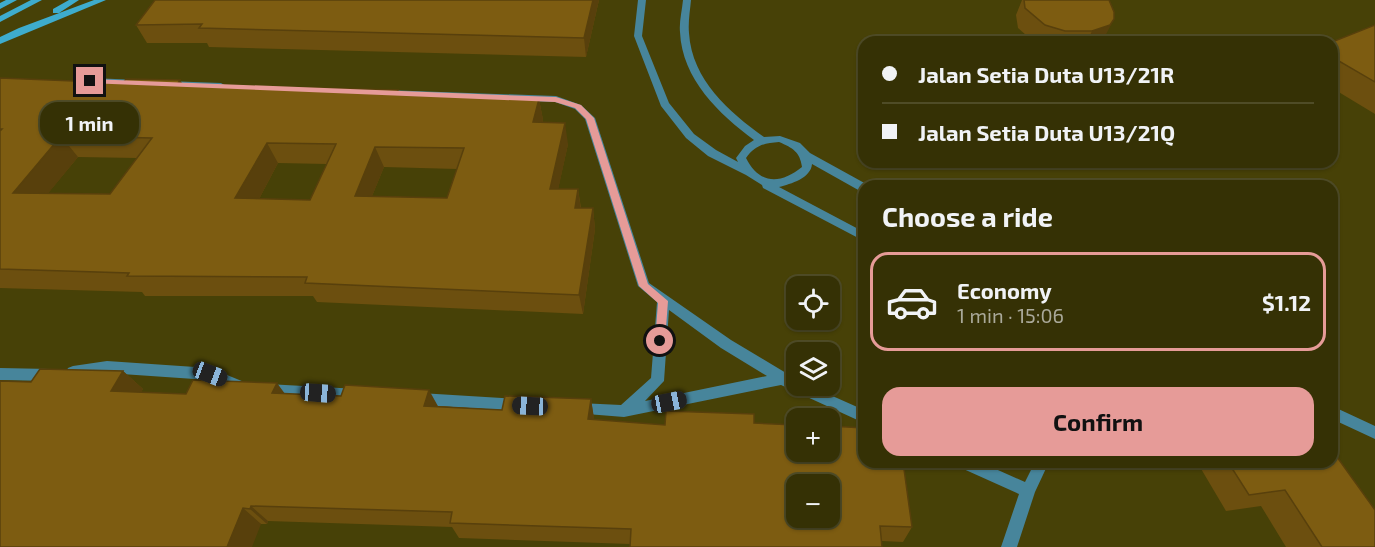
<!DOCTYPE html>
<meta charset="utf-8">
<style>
:root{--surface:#353105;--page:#3d390f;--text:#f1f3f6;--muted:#aaa99a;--line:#4f4c27;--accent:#e69b98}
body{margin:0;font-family:"Exo 2",sans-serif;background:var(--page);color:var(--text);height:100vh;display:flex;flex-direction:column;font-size:22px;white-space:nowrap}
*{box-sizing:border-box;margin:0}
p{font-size:20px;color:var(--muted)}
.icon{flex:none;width:33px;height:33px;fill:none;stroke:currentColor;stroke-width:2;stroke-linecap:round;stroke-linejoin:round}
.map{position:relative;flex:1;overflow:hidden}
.side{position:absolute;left:858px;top:180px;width:480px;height:288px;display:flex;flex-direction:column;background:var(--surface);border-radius:18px;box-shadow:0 2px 4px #0004,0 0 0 2px var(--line)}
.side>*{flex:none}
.hud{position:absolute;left:858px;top:36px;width:480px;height:132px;border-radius:18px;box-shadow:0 2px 4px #0004,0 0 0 2px var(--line);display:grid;align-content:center;height:132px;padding:0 24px;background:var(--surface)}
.tools{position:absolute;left:786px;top:276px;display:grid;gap:12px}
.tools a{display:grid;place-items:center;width:54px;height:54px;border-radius:12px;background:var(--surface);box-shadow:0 2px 4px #0004,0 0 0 2px var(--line);font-size:30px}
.end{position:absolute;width:27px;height:27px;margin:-14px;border:8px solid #e69b98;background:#111;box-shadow:0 0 0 3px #111}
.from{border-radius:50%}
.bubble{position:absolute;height:42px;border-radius:18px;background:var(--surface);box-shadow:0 2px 4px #0004,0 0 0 2px var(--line);font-size:20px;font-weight:700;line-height:42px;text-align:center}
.car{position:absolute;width:18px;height:36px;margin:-18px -9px;border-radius:8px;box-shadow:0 0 4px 2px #0007;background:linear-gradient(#222 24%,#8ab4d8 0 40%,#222 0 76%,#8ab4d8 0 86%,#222 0)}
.hud b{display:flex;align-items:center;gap:21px;height:57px;font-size:22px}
.hud b+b{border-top:2px solid var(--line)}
.hud i{width:15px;height:15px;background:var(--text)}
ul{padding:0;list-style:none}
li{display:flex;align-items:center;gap:18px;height:99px;margin:0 12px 9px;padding:0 12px;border:3px solid transparent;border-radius:18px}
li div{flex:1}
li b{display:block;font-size:22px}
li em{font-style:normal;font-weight:700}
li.on{border-color:var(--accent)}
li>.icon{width:54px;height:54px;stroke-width:1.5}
h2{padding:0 24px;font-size:27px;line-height:72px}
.button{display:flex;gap:12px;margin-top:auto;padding:12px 24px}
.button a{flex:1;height:69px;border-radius:18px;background:var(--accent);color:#111;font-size:24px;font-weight:700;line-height:69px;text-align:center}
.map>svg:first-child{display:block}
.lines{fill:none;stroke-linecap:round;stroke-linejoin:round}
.minor{fill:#47859b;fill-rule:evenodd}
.secondary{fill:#3eaccd;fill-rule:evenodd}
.wall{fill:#6c4f0f;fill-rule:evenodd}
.shaded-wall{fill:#58400c}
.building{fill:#7d5c11;stroke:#58400c;stroke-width:1.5;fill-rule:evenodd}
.route{fill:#e69b98}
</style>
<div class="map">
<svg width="1375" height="547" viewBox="0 0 1375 547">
<rect width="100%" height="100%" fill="#474107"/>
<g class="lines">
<path class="minor" d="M638,0H646L642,36L669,103L694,134L716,150L738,162L736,158L745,146L754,140C719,114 682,79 680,32C679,22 682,11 683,0H691C690,11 688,22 689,33C692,80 729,112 764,137L780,136L800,143L810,153L868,185L864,186V192L860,191L812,164C811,178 791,184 779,187L864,232V241L763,188L762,185L746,175L708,156L686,138L661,106L634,36ZM779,142C793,148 800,152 802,167C780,185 759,184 746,158C755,145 765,143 779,142Z
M90,78L140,80L145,83L140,86L87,83L85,81Z
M166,81L221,83L226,86L221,89L163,86V82Z
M385,90L556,96L581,105L595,118L649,283L731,340L796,379V386H810L864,410V423L781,385L624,417L574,413L572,409L574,405L579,403L621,405L651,378L657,302L638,286L585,119L575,109L555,102L382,95L380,93ZM669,310L721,348L767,376L645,401L664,381Z
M107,361L210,368L249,384L251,388L249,392L244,394L209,380L107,373L73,378L68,376L66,372L68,368L73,366Z
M0,368L50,369L55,371L57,375L55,379L50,381L0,380Z
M267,384L358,389L363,391L365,395L363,399L358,401L267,396L262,394L260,390L262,386Z
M420,393L520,399L525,401L527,405L525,409L520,411L420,405L415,403L413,399L415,395Z
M1332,406L1375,426V439L1332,419Z
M957,462H980L1025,482L1035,462H1049L1035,492L1017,547H1001L1019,494L959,467Z"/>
<path class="secondary" d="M6,0H17L0,9V3Z
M31,0H42L0,22V16Z
M69,0H79L59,13H53V9Z
M94,0H106L0,44V37L19,28Z"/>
</g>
<path class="wall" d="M599,0L586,57L209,47L207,43H147L136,25Z
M1022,0H1109L1105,38L1102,42H1034L1018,28L1016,15Z
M1375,25V114L1332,88V42Z
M0,78L123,83L539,99L543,120L542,123L568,144L558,189H578L581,208H593L595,229L583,314L317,302L313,296H145L142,292L0,288ZM78,157L137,158L110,194L48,193ZM278,163L327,164L310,200L259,199ZM384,167L457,169L447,198L372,196Z
M123,371L143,389L141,392L186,394H285L437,406L502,410L591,399L594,420L665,425L754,423L912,527L903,542L882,541L630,544L459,538L452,527L268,521L267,524H261L31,382Z
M1197,462H1332L1375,547H1286L1261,506L1226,511Z"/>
<path class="shaded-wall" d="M593,0H599L586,57L584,38Z
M1114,19L1102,42H1087L1092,31Z
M180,80L193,100L177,85Z
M539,99L543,120L537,143L533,122Z
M565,123L568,144L554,209L550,189Z
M61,136L78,157L32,213L13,193Z
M267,143L278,163L249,218L235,198Z
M375,147L384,167L364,216L355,196Z
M578,189L581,210L575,208Z
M593,208L595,229L583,314L579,295Z
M123,371L143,389L132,409L111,391Z
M277,383L291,402L272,393Z
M429,390L439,408L424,406Z
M591,399L594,418L592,437L588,419Z
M251,506L268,521L267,524L250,509Z
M243,508L261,524L252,547H227Z"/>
<path class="building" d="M155,0H593L584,38L199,28L202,24L136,25Z
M1024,0H1109L1114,12V19L1110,25L1092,31H1065L1045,25L1025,8Z
M1375,25V82L1332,57V42Z
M0,78L123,83L126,79L180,80L177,85L398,90L397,94L539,99L533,122L565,123L550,189H578L575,208H593L579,295L305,283L307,277L127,276L129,273L0,269V131L2,129H0ZM61,136L152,138L110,194L13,193ZM267,143L336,144L310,200L235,198ZM375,147L464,148L447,198L355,196Z
M40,369L123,371L111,391L186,394L193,380L277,383L272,393L341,396L345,385L429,390L424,406L502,410L505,396L591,399L588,419L665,425L666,411L754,414V423L796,425V452H830V426L864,428V462H903L912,527L880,526L882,547H630L631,529L450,523L452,512L251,506L250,509L243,508L227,547H0V381L31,382ZM796,484H830V518H796Z
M1332,450L1375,510V547H1322L1285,490L1249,495L1228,462H1332Z"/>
<path class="route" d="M90,79L556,97L581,105L594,118L648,284L668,301L665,341L660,345L655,341L658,303L639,286L586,119L575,108L555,102L87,83Z"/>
</svg>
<div class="tools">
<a><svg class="icon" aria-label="locate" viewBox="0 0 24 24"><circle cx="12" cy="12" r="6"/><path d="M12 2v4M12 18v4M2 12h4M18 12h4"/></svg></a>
<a><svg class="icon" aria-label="layers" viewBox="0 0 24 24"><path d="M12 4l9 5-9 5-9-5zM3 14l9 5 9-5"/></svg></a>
<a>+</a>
<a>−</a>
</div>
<i class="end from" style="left:660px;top:341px"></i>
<i class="end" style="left:90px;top:81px"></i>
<div class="bubble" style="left:40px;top:102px;width:99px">1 min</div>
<i class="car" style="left:210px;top:374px;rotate:111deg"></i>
<i class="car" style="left:318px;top:393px;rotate:94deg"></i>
<i class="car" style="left:669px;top:402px;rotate:79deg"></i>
<i class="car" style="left:530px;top:406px;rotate:273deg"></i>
<div class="hud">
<b><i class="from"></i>Jalan Setia Duta U13/21R</b>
<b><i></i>Jalan Setia Duta U13/21Q</b>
</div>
<section class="side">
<h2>Choose a ride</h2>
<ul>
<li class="on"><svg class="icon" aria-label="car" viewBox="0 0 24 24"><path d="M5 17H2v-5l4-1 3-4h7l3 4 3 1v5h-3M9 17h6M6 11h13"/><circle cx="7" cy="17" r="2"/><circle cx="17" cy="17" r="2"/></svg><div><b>Economy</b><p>1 min · 15:06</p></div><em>$1.12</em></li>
</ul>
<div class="button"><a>Confirm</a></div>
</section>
</div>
